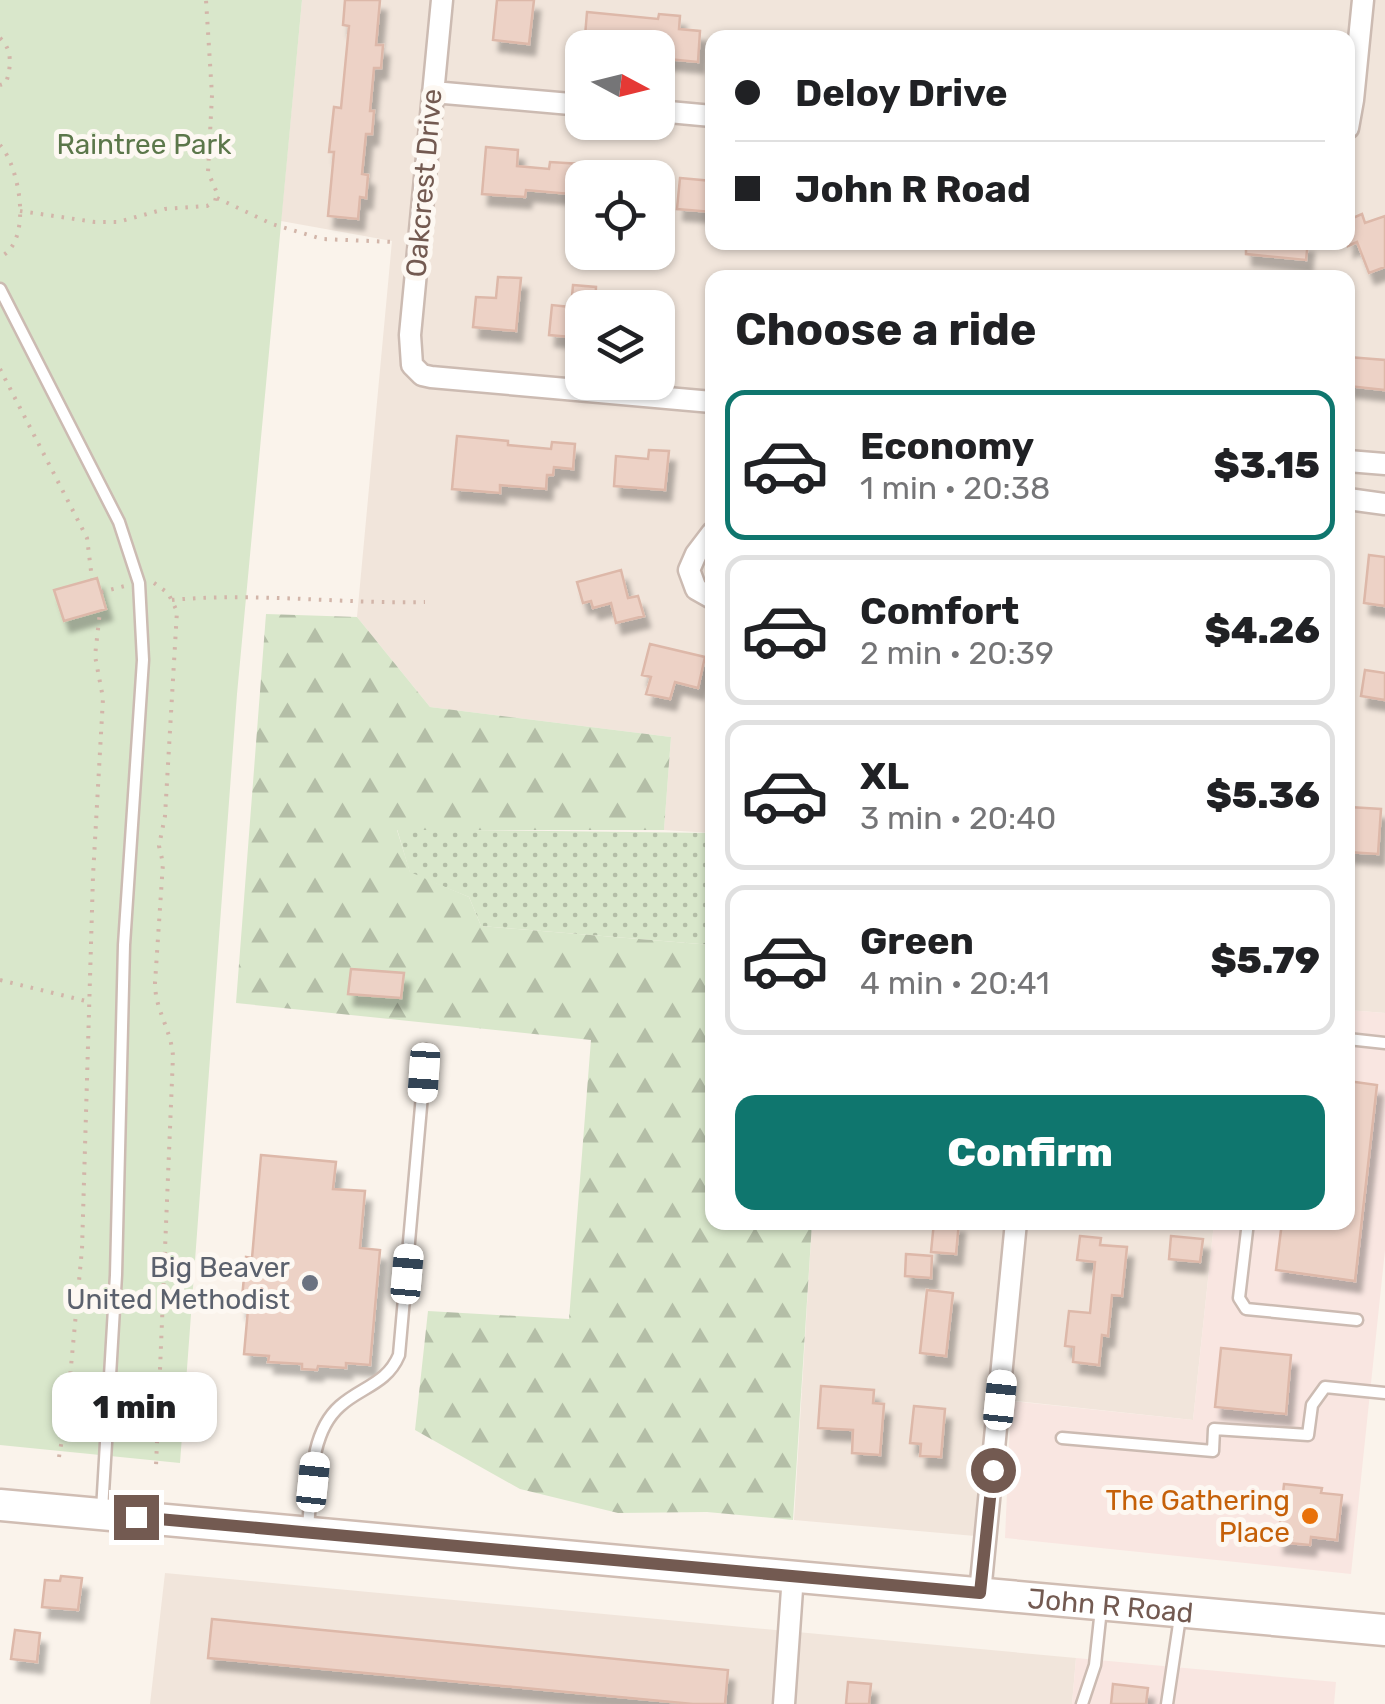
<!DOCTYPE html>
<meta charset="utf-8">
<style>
:root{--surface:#fff;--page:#f6f6f6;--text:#202124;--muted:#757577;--line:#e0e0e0;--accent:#0f766e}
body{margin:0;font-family:Rubik,sans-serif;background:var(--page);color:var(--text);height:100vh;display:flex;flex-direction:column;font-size:38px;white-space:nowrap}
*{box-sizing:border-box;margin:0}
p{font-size:32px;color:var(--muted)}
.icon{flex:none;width:55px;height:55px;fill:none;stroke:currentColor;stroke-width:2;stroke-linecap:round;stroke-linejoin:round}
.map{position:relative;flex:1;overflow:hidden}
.sheet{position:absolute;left:705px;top:270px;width:650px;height:960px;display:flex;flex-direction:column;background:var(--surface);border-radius:20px;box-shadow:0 2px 8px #0004}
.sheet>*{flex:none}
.banner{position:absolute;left:705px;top:30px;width:650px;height:220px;border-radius:20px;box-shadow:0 2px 8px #0004;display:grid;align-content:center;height:220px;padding:0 30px;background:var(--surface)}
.needle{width:65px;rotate:97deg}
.fabs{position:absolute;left:565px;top:30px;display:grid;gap:20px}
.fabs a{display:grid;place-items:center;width:110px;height:110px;border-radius:20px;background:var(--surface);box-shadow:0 2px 8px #0004;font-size:50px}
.end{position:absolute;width:45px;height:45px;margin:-22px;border:12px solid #735a51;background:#fff;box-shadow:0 0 0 5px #fff}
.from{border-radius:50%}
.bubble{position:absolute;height:70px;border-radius:20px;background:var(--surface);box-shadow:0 2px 8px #0004;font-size:32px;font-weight:800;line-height:70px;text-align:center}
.car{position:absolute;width:30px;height:60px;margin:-30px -15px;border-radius:12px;box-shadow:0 0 8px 2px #0007;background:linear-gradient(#fff 24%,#345 0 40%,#fff 0 76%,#345 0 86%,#fff 0)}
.banner b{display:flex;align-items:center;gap:35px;height:95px;font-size:38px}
.banner b+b{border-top:2px solid var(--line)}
.banner i{width:25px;height:25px;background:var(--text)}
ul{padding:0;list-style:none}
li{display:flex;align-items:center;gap:30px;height:150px;margin:0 20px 15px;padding:0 10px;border:5px solid var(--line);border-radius:20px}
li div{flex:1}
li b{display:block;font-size:38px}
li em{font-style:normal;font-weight:800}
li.selected{border-color:var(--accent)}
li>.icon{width:90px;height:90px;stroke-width:1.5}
h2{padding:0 30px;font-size:45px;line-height:120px}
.cta{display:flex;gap:20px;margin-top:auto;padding:20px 30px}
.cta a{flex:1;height:115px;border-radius:20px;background:var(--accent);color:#fff;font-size:40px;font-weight:800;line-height:115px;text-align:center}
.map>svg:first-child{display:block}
.residential{fill:#f1e5db;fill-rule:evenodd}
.commercial{fill:#f9e6e1}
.grass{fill:url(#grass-dots)}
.forest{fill:url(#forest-firs)}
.park{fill:#d9e7cb}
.building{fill:#edd2c6;stroke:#ddb8a9;stroke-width:2.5;filter:url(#shadow)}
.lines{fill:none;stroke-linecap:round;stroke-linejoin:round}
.service-casing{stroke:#ccbbb2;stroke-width:15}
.minor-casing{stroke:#ccbbb2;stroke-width:25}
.secondary-casing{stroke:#d0bdb3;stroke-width:35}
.path{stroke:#d2b5a9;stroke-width:4;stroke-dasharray:2.5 8;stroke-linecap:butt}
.service{stroke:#fff;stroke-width:10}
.minor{stroke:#fff;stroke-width:20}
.secondary{stroke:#fff;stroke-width:30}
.route{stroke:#735a51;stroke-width:12}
.worship-dot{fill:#6b7280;stroke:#fdf8f2;stroke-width:4}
.food-dot{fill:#e8710a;stroke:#fdf8f2;stroke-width:4}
.labels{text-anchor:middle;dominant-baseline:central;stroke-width:10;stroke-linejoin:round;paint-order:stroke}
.park-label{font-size:28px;fill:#5b774a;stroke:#fdf8f2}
.street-label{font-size:28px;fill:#735a51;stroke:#fdf8f2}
.worship-label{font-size:28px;fill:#5b616d;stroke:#fdf8f2;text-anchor:end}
.food-label{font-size:28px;fill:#c56008;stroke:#fdf8f2;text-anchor:end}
</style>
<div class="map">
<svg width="1385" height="1704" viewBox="0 0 1385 1704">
<defs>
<pattern id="grass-dots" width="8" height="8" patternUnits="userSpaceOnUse" patternTransform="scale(2.5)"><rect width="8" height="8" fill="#d9e7cb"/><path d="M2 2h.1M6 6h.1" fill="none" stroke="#b4bea7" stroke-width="1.8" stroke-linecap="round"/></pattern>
<pattern id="forest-firs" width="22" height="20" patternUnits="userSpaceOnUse" patternTransform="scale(2.5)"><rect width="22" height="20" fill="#d9e7cb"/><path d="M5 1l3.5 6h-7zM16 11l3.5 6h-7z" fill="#b4bea7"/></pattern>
<filter id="shadow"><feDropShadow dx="6" dy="11" stdDeviation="2.5" flood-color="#0004"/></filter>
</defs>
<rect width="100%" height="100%" fill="#faf3eb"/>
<path class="residential" d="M302,0H1385V1013L1348,1010V278H712V833L664,830L671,737L430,707L357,617L392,241L281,221ZM712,38H1348V242H712ZM582,48H658V122H582ZM582,178H658V252H582ZM582,308H658V382H582Z
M812,1223H1214L1193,1420L989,1398L975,1536L794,1520Z
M165,1573L1076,1658L1072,1704H150Z"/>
<path class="commercial" d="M1348,1010L1385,1013V1250L1351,1574L1005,1538L1011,1401L1193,1420L1214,1223L1348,1222Z
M1076,1658L1336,1682L1334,1704H1072Z"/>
<path class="grass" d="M397,829L712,833V945L481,926L469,897L410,873Z"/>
<path class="forest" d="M266,614L357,617L430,707L671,737L664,830H397L410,872L469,897L481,926L712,945V1222L812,1223L793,1520L707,1512L618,1513L520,1489L415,1430L428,1311L569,1319L591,1040L236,1003Z"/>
<path class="park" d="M0,0H302L237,694L180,1463L0,1445Z"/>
<path class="building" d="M345,0H380L376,45H383L381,68H374L370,111H374L372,134H366L362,174L368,175L366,198L360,197L358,219L328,216L334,152H329L334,107L341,108L349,26L343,25Z
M497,0H534L529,44L493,40Z
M587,12L658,19L659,14L680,16L679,29L700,31L698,62L658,58V48H584Z
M486,147L518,150L517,166L549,169L550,162L582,164V195L526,190L525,197L482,194Z
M680,178L712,181V212L677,209Z
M1362,214L1365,223L1385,216V267L1369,273L1357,242L1348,246V220Z
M1246,242H1308L1306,260L1246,254Z
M498,277L521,278L516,331L473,327L476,297L496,298Z
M573,285L596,287L595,308H580L582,338L549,335L552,305L571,307Z
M1348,357L1385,360V390L1348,386Z
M457,436L508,441V445L551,449L552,442L575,444L573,469L554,467L553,475H547L546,489L500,485V493L452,489Z
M649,450L669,451L665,490L614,486L616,456L648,459Z
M1369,555L1385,557V606L1364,603Z
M621,570L628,598L638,596L644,616L616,623L611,603L593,608L591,601L583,603L577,582Z
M97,578L106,609L64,621L54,590Z
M650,644L705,657L698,688L675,682L670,699L646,694L651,677L642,675Z
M1365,670L1385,673V700L1361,696Z
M1349,807L1381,809L1378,854L1348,852Z
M351,969L404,973L401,998L348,994Z
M1348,1081L1377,1085L1355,1281L1276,1270L1282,1222H1348Z
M261,1155L336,1162L333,1189L365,1191L360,1248L380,1250L370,1365L346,1363V1368L318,1366L317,1370L302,1369V1364L268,1362L269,1356L244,1354L248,1309L241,1308L246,1257L252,1258Z
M934,1222H959L956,1254L931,1252Z
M1080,1236L1101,1238L1100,1245L1127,1247L1122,1296L1112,1295L1108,1336L1102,1335L1099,1365L1073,1362L1074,1347L1065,1346L1069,1311L1090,1313L1095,1262L1077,1260Z
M1171,1236L1203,1239L1200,1262L1169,1259Z
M906,1254L932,1256L931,1278L905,1276Z
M927,1290L953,1293L946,1356L920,1353Z
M1221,1348L1291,1355L1286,1414L1215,1407Z
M821,1386L874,1390L873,1403L884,1404L880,1455L852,1453L853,1430L818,1428Z
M914,1406L945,1409L941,1457L920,1456L921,1444L910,1443Z
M1284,1484L1322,1488L1321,1493L1342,1495L1337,1540L1311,1537L1310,1545L1278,1542Z
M61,1576L82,1578L78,1610L42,1607L45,1580L60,1581Z
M212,1619L728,1670L725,1704H693L208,1658Z
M15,1630L40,1633L37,1662L11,1659Z
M848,1682L871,1684L869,1704H846Z
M1113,1684L1148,1688L1146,1704H1111Z"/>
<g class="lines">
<g class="service-casing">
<path id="service" d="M0,289L119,522L139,583L143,660L124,945L116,1275L102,1510
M1348,1039L1385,1043
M1248,1222L1239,1298L1246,1309L1357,1320
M1062,1438L1213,1451L1214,1429L1308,1435L1312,1405L1325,1387L1385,1393
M308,1527C312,1489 308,1434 340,1406C361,1387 387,1384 399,1355L426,1050
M1082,1704L1095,1665L1101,1609
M1167,1704L1180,1617"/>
</g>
<g class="minor-casing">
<path id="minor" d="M442,0L410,335L412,365L422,375L431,377L712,402
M433,92L582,105
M658,111L712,116
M1348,128L1353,100L1363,0
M1348,461L1385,464
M1348,499L1385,504
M712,533L696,554L689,570L696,589L712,598
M980,1593L1016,1222
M784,1704L793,1575"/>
</g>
<g class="secondary-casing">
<g id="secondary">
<path id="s1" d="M0,1505L1385,1630"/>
</g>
</g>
<path class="path" d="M0,38C13,50 11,67 6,83L0,85
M0,145C20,167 33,242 0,257
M217,198L272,224L322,239L394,242
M20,211L95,222H118L165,209L207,206L215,201L217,193L208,172L212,95L206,0
M0,369L87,538L92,579
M154,583L168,593L177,611L165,816L159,846L163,863L155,983C155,1010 171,1029 173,1056L156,1466
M101,592L125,586
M172,600C256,592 340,604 425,602
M0,980L90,1002
M59,1457L67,1409L82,1249L93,876L103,698L95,656L100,611"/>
<use href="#service" class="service"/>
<use href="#minor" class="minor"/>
<use href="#secondary" class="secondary"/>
</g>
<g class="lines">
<path class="route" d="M136,1517L980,1593L993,1470"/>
</g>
<circle class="worship-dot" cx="310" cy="1283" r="10"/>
<circle class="food-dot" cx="1310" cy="1516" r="10"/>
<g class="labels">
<g class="park-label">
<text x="144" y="144">Raintree Park</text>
</g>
<g class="street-label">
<text transform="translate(424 183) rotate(-85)">Oakcrest Drive</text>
<text stroke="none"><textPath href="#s1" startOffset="1115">John R Road</textPath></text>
</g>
<g class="worship-label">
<text x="290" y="1267">Big Beaver<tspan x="290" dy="32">United Methodist</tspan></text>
</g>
<g class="food-label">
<text x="1290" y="1500">The Gathering<tspan x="1290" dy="32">Place</tspan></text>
</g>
</g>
</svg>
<div class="fabs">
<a><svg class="needle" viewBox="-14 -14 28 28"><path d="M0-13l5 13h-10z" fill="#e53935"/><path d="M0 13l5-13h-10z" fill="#757577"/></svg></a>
<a><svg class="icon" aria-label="locate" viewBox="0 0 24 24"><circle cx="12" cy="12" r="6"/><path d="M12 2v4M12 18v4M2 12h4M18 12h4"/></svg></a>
<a><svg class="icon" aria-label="layers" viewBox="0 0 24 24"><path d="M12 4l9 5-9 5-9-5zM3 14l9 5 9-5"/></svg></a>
</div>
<i class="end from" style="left:993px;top:1470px"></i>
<i class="end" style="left:136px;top:1517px"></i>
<div class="bubble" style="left:52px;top:1372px;width:165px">1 min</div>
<i class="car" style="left:424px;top:1073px;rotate:184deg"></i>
<i class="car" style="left:407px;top:1274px;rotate:5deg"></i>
<i class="car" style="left:1000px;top:1400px;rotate:6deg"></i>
<i class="car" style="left:313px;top:1482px;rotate:6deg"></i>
<div class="banner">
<b><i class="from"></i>Deloy Drive</b>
<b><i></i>John R Road</b>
</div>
<section class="sheet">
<h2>Choose a ride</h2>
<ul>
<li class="selected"><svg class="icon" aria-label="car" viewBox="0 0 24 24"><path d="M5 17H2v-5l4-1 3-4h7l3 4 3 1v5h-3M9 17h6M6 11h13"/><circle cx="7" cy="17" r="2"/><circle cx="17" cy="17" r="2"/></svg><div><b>Economy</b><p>1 min · 20:38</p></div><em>$3.15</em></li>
<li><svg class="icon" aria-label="car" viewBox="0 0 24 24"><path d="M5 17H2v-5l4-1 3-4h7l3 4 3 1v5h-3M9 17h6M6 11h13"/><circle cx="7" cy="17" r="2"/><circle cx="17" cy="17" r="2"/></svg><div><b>Comfort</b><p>2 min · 20:39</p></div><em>$4.26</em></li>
<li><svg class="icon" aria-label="car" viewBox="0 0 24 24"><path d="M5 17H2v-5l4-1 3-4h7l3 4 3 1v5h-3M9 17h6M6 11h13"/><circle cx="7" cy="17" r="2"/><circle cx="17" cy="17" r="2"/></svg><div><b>XL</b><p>3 min · 20:40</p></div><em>$5.36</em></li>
<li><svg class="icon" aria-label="car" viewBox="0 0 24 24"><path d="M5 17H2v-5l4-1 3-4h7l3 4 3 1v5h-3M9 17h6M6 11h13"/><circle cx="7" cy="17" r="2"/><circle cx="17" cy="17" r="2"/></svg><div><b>Green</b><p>4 min · 20:41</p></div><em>$5.79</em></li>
</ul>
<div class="cta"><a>Confirm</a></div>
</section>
</div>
